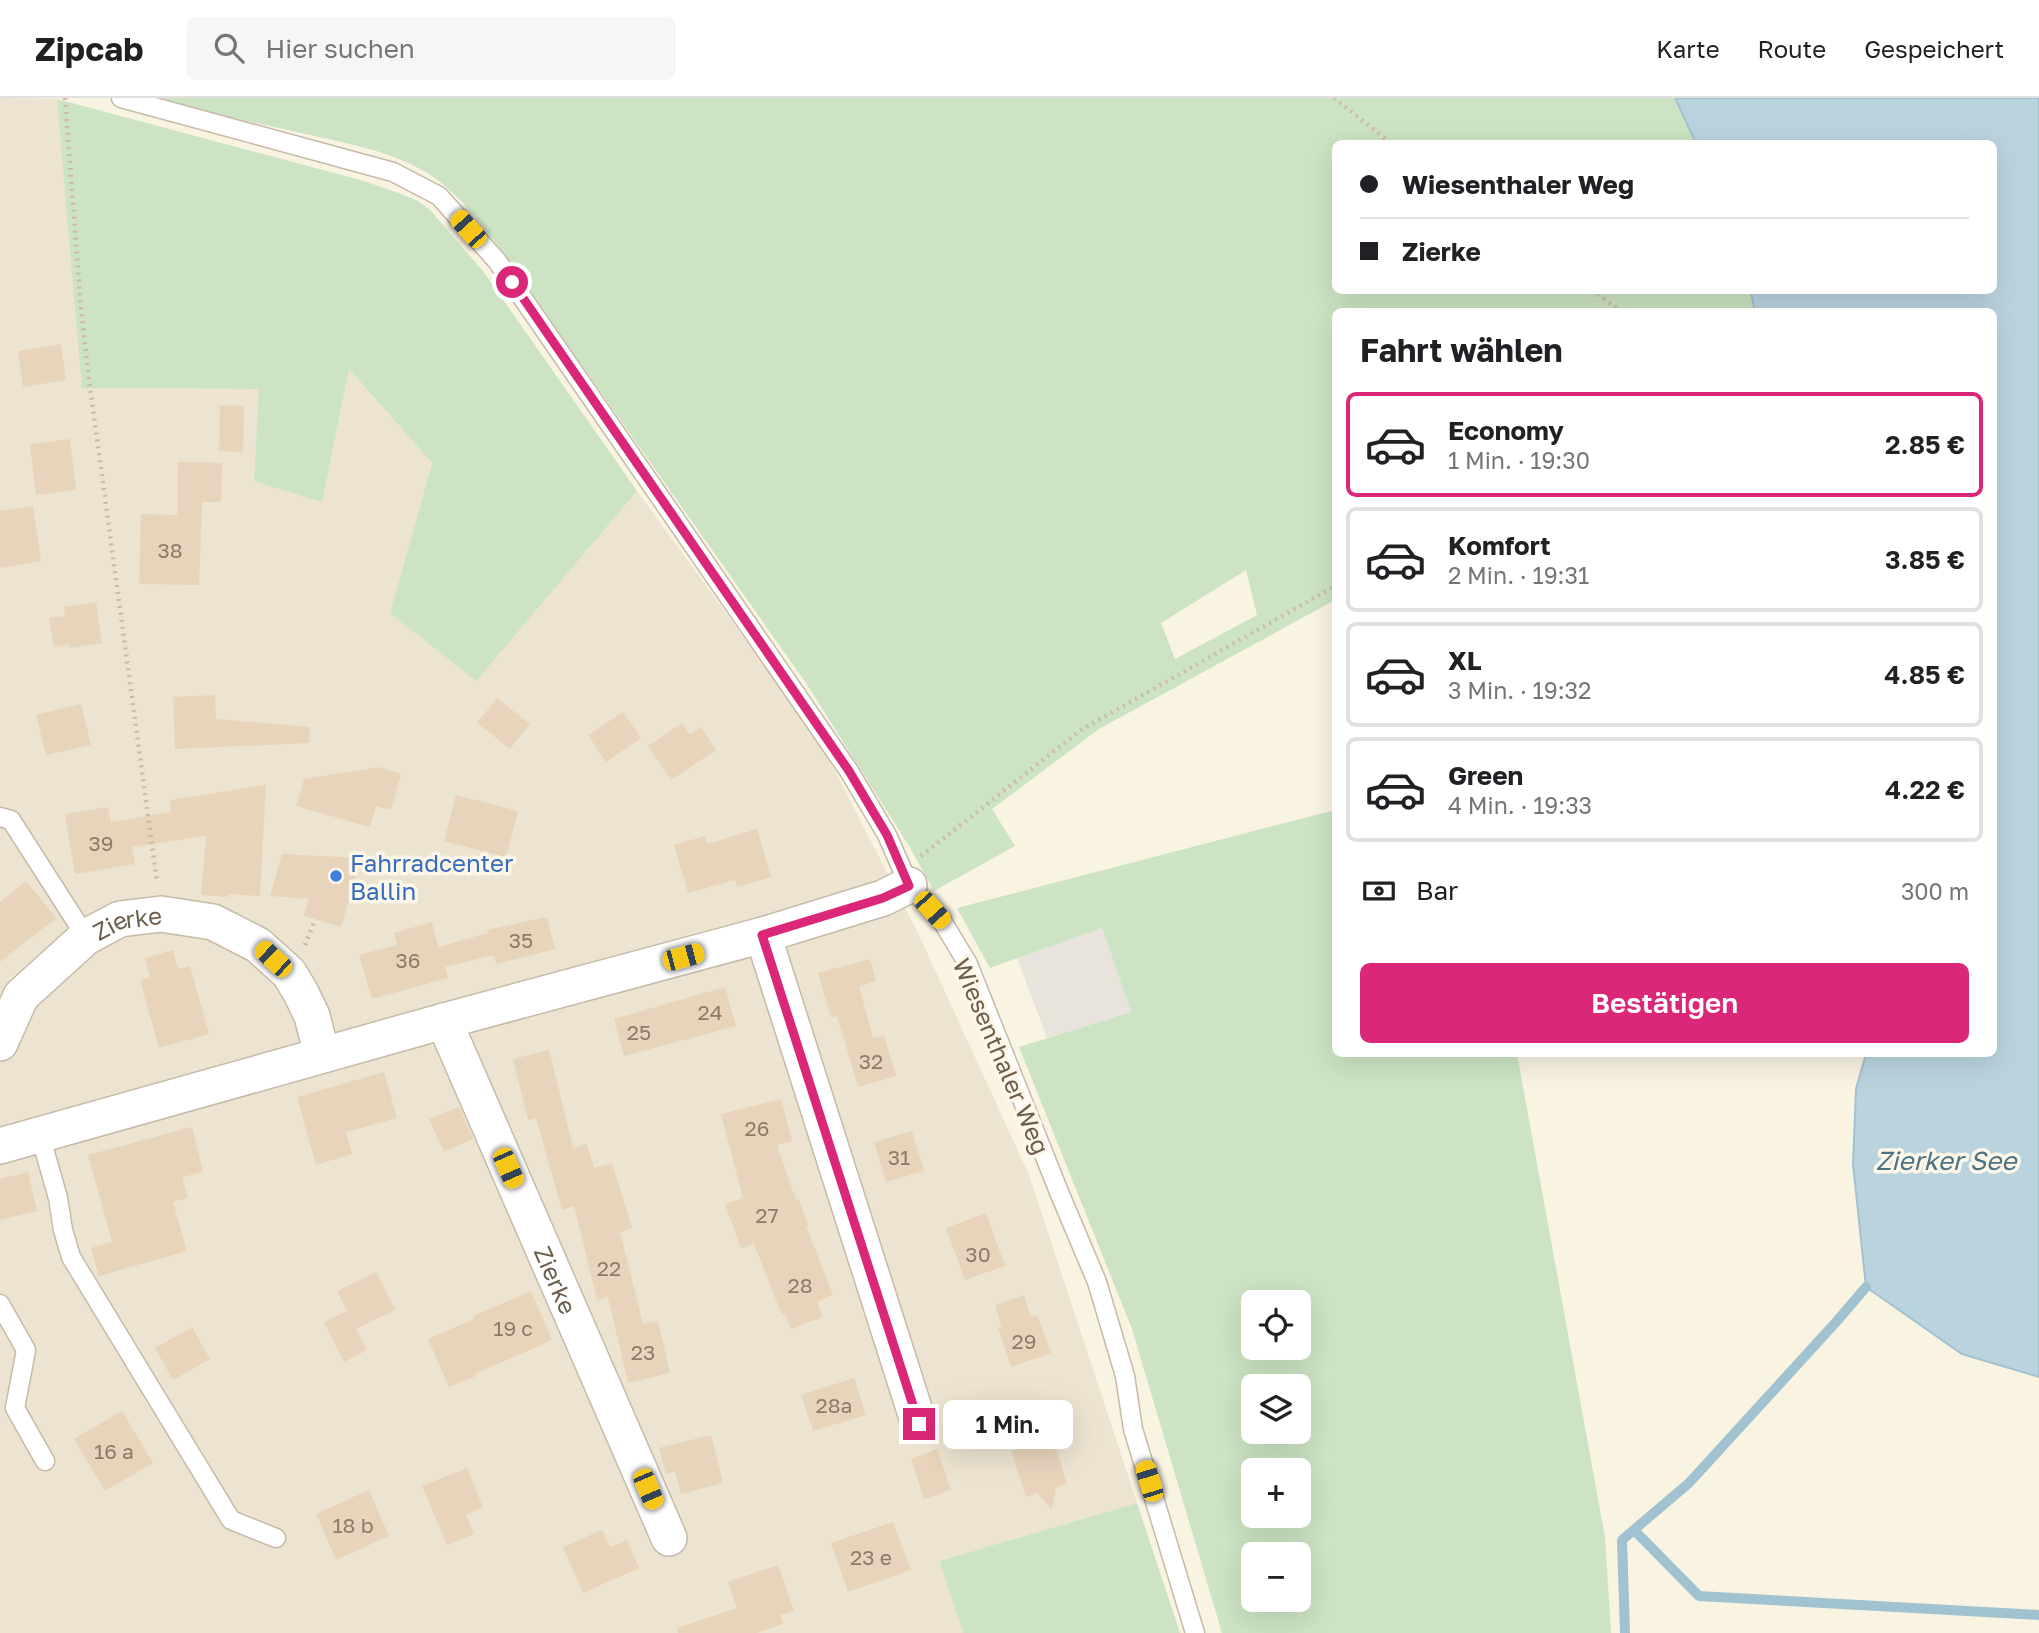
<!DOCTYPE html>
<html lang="de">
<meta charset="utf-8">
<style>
:root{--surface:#fff;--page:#f6f6f6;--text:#202124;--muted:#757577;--line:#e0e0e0;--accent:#db2777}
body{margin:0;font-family:"Golos Text",sans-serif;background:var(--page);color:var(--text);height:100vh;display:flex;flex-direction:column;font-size:26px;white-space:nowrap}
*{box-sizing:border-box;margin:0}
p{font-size:23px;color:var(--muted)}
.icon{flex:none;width:38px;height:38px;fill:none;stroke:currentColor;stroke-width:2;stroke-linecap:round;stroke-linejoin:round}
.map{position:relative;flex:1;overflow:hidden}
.panel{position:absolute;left:1332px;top:210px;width:665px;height:749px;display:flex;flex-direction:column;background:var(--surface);border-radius:10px;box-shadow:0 7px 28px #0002}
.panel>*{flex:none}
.hud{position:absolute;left:1332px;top:42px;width:665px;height:154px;border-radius:10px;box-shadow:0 7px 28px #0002;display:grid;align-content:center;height:154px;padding:0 28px;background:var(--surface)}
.fabs{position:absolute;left:1241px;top:1192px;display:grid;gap:14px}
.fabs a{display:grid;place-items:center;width:70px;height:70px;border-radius:10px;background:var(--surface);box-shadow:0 7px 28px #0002;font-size:35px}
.end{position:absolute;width:32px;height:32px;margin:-16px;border:9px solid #db2777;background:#fff;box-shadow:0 0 0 4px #fff}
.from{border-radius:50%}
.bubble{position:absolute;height:49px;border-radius:10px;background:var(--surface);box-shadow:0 7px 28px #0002;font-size:23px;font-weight:600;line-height:49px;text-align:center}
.car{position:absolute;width:21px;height:42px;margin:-21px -10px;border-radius:9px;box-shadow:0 0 5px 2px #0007;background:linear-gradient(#f5c518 24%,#345 0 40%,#f5c518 0 76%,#345 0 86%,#f5c518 0)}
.hud b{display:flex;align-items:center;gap:24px;height:66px;font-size:26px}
.hud b+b{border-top:2px solid var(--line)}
.hud i{width:18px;height:18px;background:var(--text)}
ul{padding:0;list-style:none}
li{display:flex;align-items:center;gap:21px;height:105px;margin:0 14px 10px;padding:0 14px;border:4px solid var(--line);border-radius:10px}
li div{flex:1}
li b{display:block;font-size:26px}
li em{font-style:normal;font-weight:600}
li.selected{border-color:var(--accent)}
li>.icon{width:63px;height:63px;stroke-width:1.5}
h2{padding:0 28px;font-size:32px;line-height:84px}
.pay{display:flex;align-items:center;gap:18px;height:77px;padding:0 28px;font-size:26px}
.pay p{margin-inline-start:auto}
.button{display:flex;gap:14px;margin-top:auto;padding:14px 28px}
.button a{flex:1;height:80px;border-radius:10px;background:var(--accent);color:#fff;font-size:28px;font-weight:600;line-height:80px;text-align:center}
header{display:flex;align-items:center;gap:42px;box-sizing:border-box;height:98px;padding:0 35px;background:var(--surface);border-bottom:2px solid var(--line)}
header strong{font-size:33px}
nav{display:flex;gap:38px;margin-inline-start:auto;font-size:24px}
.search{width:490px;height:63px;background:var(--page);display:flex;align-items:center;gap:18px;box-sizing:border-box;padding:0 24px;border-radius:10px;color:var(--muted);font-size:26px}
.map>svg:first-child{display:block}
.residential{fill:#ece3d0}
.industrial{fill:#e8e4dd}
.green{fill:#cce4c3;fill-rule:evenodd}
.water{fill:#bad4df;stroke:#a1c2d0;stroke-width:2}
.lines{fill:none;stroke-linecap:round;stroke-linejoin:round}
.stream{stroke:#a1c2d0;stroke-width:10}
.building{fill:#e8d4bb}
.service-casing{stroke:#c6baa8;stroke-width:21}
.minor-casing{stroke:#c6baa8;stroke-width:38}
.path{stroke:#cfbaa1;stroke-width:4.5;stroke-dasharray:2 5;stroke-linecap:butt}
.service{stroke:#fff;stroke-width:18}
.minor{stroke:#fff;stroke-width:35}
.route{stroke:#db2777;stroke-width:9}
.shop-dot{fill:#3f7fe0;stroke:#fcf7e8;stroke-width:2.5}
.labels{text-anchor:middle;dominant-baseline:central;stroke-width:7;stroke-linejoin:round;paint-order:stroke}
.number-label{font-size:21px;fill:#8c7b68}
.shop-label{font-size:24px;fill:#366cbe;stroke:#fcf7e8;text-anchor:start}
.street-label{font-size:24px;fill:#6d5d4c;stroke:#fcf7e8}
.water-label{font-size:26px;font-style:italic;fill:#4c7384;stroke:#fcf7e8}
</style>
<header>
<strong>Zipcab</strong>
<div class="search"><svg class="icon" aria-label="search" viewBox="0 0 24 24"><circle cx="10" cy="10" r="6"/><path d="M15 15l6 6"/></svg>Hier suchen</div>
<nav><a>Karte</a><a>Route</a><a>Gespeichert</a></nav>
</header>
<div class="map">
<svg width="2039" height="1535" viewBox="0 0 2039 1535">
<rect width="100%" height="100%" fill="#f9f3e2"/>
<path class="residential" d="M0,0L57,1L83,289L260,291L254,382L322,403L349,271L432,365L390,515L476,582L637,393L820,644L918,835L1029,1077L1137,1405L939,1463L963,1535H0Z"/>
<path class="industrial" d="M1102,830L1131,914L1047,940L1017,860Z"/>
<path class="green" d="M156,0H1675L1696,45L1335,46V192H1751L1754,210L1752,214H1335V502L1099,631L992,711L1015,748L934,793L909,748L806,585L482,126C466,108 452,92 432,78C394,53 345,45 301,35C252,24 204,14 156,0ZM1246,472L1257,517L1175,561L1161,525Z
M57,1L364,83L401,96L418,103L431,113L483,173L637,393L476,583L390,515L432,365L349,271L322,404L254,383L259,291L82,290Z
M1335,712V956H1517L1605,1439L1611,1535H1222L1132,1231L1019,949L1131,914L1102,830L990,870L957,810ZM1298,1204V1250H1253V1204ZM1298,1288V1334H1253V1288ZM1298,1372V1418H1253V1372ZM1298,1456V1502H1253V1456Z
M1137,1405L1180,1535H963L939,1463Z"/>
<path class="water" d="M1675,0H2039V1279L1962,1256L1866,1189L1853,1066L1856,991L1866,956H1993V214L1752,213L1754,210L1751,193L1993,192V46L1696,45Z"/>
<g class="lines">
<path class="stream" d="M1634,1432L1699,1498L2039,1517
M1625,1535L1622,1442L1689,1385L1837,1223L1866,1189"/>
</g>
<path class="building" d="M61,246L66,282L23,289L18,253Z
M220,307L244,308L243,354L219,353Z
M70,341L76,392L36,397L30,346Z
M178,364L222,365L221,404H202L199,487L139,486L141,416L177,417Z
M33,408L41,463L0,470V413Z
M96,504L102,545L69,550V546L54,549L49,520L65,518L64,509Z
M215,597L216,621L310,629L309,645L175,651L173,599Z
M497,600L530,626L510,651L477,625Z
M81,606L91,647L46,657L36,617Z
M623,614L641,640L606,664L588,637Z
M682,625L690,637L701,629L716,652L671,682L648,648Z
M378,669L401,676L391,712L376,708L370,729L296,708L304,681Z
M266,687L260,798L228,796V799L201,797L206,738L132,749L135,766L75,776L65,716L108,709L111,724L171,714L170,702Z
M456,697L518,713L506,759L444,743Z
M757,731L771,779L737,789L735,782L688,795L674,747L705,738L707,746Z
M282,756L361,760L341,829L304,818L309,801L270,798Z
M26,783L56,820L0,864V804Z
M547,819L555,851L496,866L494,857L445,869L448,880L372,901L359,857L397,847L394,835L432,824L438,849L488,835L487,832Z
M173,852L178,871L190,868L209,936L159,950L140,882L150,879L145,860Z
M870,861L876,883L859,888L873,940L884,937L896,978L858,989L837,918L831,920L818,875Z
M725,889L736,928L624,958L614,921Z
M549,952L573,1050L587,1046L594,1070L612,1065L632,1130L620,1134L643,1226L658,1223L670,1275L628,1285L608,1199L597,1202L574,1108L562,1112L536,1020L528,1022L513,961Z
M384,974L397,1020L346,1034L352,1056L316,1067L297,999Z
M781,1001L792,1043L777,1047L796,1102L799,1101L808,1127L806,1128L833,1197L817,1204L823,1219L791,1231L785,1216L782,1217L754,1146L741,1150L725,1106L743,1100L721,1016Z
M459,1009L473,1041L444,1054L429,1021Z
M192,1029L203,1074L182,1079L188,1100L173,1104L187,1153L99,1178L91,1150L112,1144L88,1057Z
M912,1033L924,1073L886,1084L874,1044Z
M28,1074L37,1113L0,1122V1081Z
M986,1115L1005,1168L965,1182L946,1130Z
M376,1174L395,1212L356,1231L337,1193Z
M531,1193L552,1242L475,1276L476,1278L449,1289L428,1241L474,1221L473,1218Z
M1024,1197L1031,1219L1037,1217L1051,1255L1011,1269L998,1230L1002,1229L995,1207Z
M347,1213L367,1252L344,1264L324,1224Z
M192,1229L210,1261L173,1282L155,1250Z
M854,1280L866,1317L813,1333L801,1297Z
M122,1313L153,1365L105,1393L74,1341Z
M711,1337L723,1385L681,1396L675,1374L666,1376L659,1350Z
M1053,1340L1067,1386L1056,1389L1052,1412L1037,1395L1026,1399L1011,1353Z
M937,1351L951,1392L924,1401L911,1361Z
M467,1370L483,1409L466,1417L474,1436L447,1447L422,1388Z
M369,1392L389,1438L336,1462L316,1416Z
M893,1424L911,1472L848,1494L831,1445Z
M602,1432L610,1449L627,1442L639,1470L583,1495L563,1449Z
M778,1467L794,1513L780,1517L783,1526L757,1535H678L677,1530L737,1510L728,1484Z"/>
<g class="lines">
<g class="service-casing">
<path id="service" d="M121,0L393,74L439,98L497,163L849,673L887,737L909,787L942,823L968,866L1059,1094L1097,1184L1125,1278L1133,1331L1195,1535
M0,719L11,722L86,839
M40,1037L58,1100L63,1132L71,1159L231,1422L276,1440
M0,1206L26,1252L15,1310L45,1363"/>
</g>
<g class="minor-casing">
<g id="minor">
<path d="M763,837L919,1326"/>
<path id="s1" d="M444,923L669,1440"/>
<path id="s2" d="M0,945L21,898L86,839L120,821L161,816L213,824L258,847L289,875L301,895L312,918L322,957"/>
<path d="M0,1048L444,923L763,837L883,800L909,787"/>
</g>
</g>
<path class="path" d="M65,0L81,211L90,289L157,784
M1334,0L1392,46
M1592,192L1622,214
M1844,214V213
M921,758L1081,632L1335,488
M305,847L315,822"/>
<use href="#service" class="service"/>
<use href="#minor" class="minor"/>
</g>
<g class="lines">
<path class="route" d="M512,184L849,673L887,737L909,788L883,800L762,837L919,1326"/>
</g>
<circle class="shop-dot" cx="336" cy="778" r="7"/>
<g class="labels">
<g class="number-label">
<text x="170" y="452">38</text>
<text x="101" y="745">39</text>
<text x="521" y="842">35</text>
<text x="408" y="862">36</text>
<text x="710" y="914">24</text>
<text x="639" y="934">25</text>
<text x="871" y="963">32</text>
<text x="757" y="1030">26</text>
<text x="899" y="1059">31</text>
<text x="767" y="1117">27</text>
<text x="978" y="1156">30</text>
<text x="609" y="1170">22</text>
<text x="800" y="1187">28</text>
<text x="513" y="1230">19 c</text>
<text x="1024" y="1243">29</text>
<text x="643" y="1254">23</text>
<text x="834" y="1307">28a</text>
<text x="114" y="1353">16 a</text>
<text x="353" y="1427">18 b</text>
<text x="871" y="1459">23 e</text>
</g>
<g class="shop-label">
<text x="350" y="764">Fahrradcenter<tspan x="350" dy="28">Ballin</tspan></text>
</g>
<g class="street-label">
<text stroke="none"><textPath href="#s2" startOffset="184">Zierke</textPath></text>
<text transform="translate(1002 958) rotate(67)">Wiesenthaler Weg</text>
<text stroke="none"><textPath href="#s1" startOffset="282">Zierke</textPath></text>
</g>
<g class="water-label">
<text x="1946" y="1062">Zierker See</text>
</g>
</g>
</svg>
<div class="fabs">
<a><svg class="icon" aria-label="locate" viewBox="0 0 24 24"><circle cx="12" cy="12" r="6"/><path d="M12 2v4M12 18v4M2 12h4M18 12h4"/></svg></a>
<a><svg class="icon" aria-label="layers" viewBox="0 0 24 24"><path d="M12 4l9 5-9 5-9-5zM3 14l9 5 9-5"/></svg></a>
<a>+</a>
<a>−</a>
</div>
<i class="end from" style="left:512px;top:184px"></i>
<i class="end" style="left:919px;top:1326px"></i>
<div class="bubble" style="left:943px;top:1302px;width:130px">1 Min.</div>
<i class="car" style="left:468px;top:131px;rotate:318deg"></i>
<i class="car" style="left:932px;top:812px;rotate:138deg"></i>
<i class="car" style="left:683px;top:859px;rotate:75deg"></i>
<i class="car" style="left:273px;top:861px;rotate:313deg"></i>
<i class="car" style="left:508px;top:1070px;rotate:156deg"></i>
<i class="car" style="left:1149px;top:1383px;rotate:343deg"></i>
<i class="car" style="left:648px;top:1391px;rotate:157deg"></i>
<div class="hud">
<b><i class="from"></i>Wiesenthaler Weg</b>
<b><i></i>Zierke</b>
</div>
<section class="panel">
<h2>Fahrt wählen</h2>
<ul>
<li class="selected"><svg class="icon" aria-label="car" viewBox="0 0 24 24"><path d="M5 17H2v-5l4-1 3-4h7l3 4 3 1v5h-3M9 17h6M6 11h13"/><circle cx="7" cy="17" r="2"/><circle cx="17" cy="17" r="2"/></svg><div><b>Economy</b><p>1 Min. · 19:30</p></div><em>2.85 €</em></li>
<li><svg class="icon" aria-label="car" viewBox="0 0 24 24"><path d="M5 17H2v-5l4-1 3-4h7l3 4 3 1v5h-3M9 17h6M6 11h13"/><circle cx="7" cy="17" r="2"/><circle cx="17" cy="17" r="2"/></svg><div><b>Komfort</b><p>2 Min. · 19:31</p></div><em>3.85 €</em></li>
<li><svg class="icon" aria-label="car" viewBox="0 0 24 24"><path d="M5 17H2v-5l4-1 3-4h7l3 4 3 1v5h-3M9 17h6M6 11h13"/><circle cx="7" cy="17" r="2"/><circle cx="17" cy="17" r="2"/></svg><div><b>XL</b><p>3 Min. · 19:32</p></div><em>4.85 €</em></li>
<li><svg class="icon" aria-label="car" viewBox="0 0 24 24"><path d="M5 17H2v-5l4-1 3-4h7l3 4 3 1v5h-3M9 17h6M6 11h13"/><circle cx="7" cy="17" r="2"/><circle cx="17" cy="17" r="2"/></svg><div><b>Green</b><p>4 Min. · 19:33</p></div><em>4.22 €</em></li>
</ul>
<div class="pay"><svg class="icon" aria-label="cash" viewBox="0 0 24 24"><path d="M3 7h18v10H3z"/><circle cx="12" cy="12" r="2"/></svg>Bar<p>300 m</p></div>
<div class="button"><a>Bestätigen</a></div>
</section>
</div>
